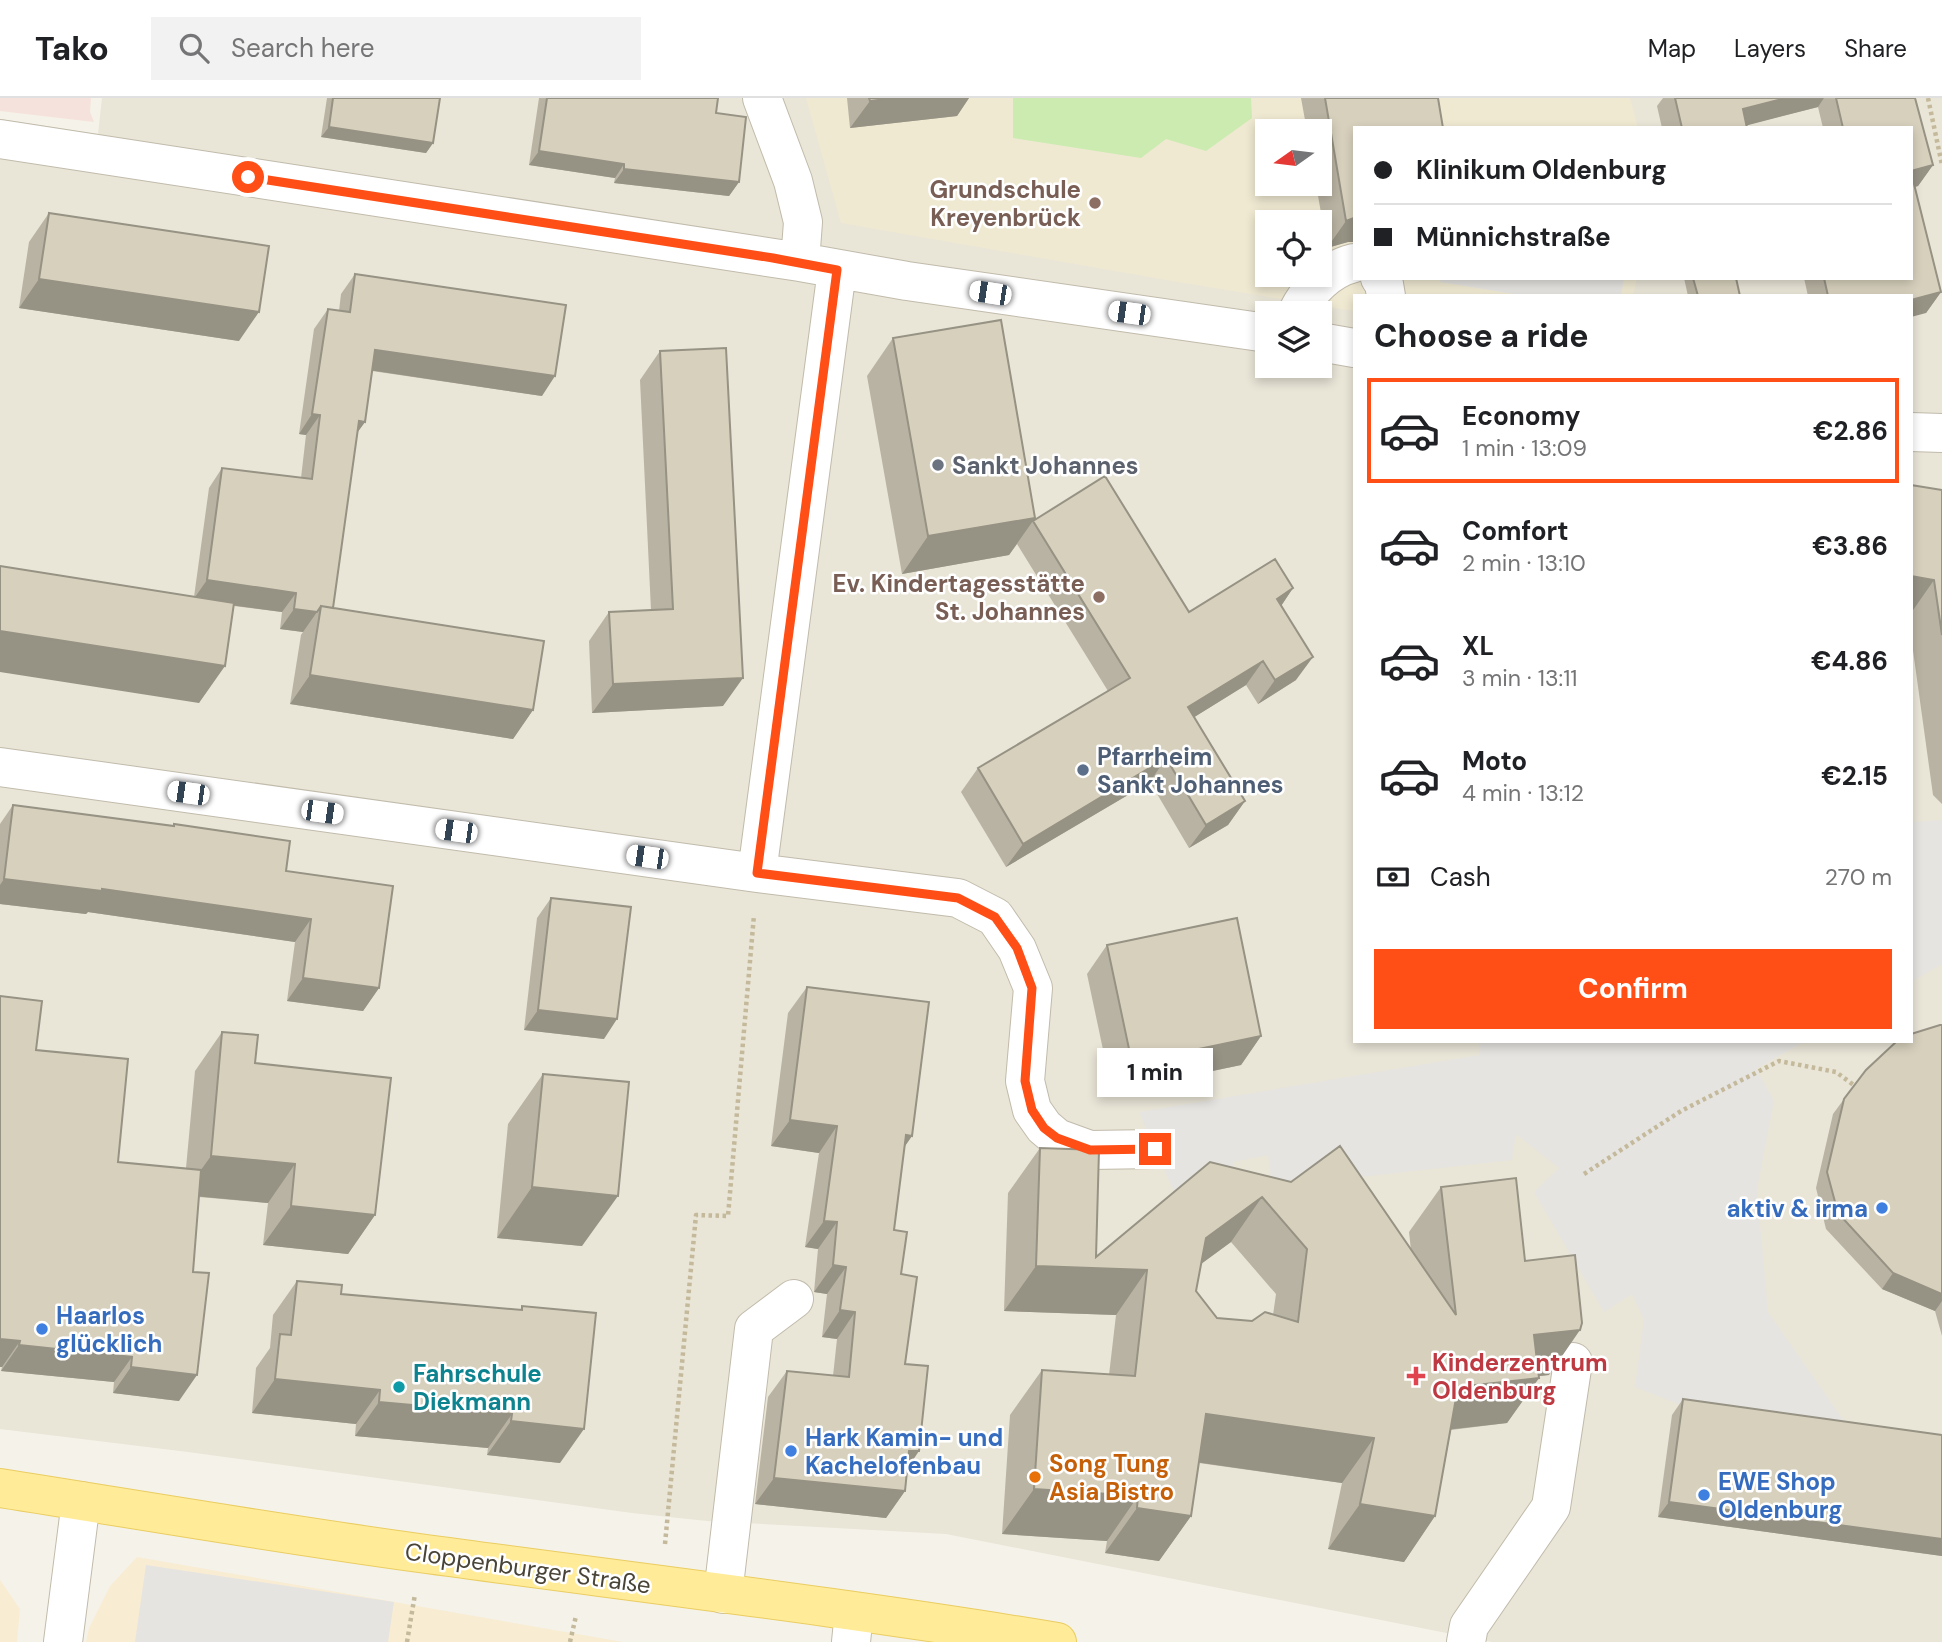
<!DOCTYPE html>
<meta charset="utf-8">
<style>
:root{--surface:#fff;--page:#f2f2f2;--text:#202124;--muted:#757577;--line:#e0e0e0;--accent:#ff4e16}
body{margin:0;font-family:"DM Sans",sans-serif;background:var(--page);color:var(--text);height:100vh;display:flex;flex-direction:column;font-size:26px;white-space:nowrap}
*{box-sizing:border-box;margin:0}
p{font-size:23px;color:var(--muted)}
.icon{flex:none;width:38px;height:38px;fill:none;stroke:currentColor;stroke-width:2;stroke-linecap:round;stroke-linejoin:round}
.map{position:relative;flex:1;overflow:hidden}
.sheet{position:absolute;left:1353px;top:196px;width:560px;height:749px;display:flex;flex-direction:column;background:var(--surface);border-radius:0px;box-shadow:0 4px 10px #0003}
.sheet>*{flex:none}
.guide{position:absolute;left:1353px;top:28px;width:560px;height:154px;border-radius:0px;box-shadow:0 4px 10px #0003;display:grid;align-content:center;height:154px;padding:0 21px;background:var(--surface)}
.needle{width:46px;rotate:256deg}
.controls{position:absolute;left:1255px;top:21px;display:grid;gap:14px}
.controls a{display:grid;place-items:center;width:77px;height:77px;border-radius:0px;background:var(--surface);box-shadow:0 4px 10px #0003;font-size:35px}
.end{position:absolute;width:32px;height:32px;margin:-16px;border:9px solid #ff4e16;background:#fff;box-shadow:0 0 0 4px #fff}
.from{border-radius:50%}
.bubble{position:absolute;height:49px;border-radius:0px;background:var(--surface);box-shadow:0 4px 10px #0003;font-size:23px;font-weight:700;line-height:49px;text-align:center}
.car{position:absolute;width:21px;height:42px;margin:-21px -10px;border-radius:9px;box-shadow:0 0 5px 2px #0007;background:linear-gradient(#fff 24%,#345 0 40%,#fff 0 76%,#345 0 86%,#fff 0)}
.guide b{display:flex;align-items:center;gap:24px;height:66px;font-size:26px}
.guide b+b{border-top:2px solid var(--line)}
.guide i{width:18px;height:18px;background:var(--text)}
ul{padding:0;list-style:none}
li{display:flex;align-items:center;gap:21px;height:105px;margin:0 14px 10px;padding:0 7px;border:4px solid transparent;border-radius:0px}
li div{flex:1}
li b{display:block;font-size:26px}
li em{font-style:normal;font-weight:700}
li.current{border-color:var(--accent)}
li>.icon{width:63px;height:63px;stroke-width:1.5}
h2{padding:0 21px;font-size:32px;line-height:84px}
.pay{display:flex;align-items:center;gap:18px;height:77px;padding:0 21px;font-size:26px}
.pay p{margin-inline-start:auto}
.action{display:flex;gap:14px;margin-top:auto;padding:14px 21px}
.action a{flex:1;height:80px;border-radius:0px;background:var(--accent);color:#fff;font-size:28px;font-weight:700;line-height:80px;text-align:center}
header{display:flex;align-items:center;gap:42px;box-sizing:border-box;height:98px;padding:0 35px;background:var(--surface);border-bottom:2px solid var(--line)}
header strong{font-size:33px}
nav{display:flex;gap:38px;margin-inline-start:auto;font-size:24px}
.search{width:490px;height:63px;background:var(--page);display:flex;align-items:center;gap:18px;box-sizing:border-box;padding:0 24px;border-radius:0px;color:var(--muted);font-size:26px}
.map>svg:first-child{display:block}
.residential{fill:#e9e5d7;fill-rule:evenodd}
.commercial{fill:#f8ecd3}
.education{fill:#efe9d2;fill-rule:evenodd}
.medical{fill:#f6e2dc}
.green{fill:#cbebb0}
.parking{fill:#e6e4e0}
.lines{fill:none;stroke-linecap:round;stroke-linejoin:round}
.minor-casing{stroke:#c1bbab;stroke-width:40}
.major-casing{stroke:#eacd62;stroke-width:40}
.path{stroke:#c4b99b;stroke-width:4.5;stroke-dasharray:3.5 3.5;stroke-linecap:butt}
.minor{stroke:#fff;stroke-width:38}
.major{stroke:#ffeb98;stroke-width:38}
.wall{fill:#b9b3a3;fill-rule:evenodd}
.shaded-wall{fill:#969284}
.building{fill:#d7d0bd;stroke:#969284;stroke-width:2;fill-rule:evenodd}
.route{stroke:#ff4e16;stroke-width:9}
.education-dot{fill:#8d6e63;stroke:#fff;stroke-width:2.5}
.worship-dot{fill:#6b7280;stroke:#fff;stroke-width:2.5}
.service-dot{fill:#5c6f8a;stroke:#fff;stroke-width:2.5}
.shop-dot{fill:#3f7fe0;stroke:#fff;stroke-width:2.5}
.health-dot{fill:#e0444e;stroke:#fff;stroke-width:2.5}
.culture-dot{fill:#0f9aa8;stroke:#fff;stroke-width:2.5}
.food-dot{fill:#e8710a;stroke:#fff;stroke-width:2.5}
.labels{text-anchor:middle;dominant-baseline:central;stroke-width:5;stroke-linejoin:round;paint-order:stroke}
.education-label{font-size:24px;font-weight:bold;fill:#785e54;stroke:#fff;text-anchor:end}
.worship-label{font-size:24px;font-weight:bold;fill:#5b616d;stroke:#fff;text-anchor:start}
.service-label{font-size:24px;font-weight:bold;fill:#4e5e75;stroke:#fff;text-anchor:start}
.shop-label{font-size:24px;font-weight:bold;fill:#366cbe;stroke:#fff;text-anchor:start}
.health-label{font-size:24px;font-weight:bold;fill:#be3a42;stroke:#fff;text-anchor:start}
.culture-label{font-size:24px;font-weight:bold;fill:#0d838f;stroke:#fff;text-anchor:start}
.food-label{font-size:24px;font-weight:bold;fill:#c56008;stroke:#fff;text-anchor:start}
.street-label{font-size:24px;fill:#494437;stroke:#fff}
</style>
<header>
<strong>Tako</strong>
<div class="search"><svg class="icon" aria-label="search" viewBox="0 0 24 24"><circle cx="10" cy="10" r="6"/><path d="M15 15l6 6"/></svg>Search here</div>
<nav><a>Map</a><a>Layers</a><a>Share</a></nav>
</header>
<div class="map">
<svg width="1942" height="1544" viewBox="0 0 1942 1544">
<rect width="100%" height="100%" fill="#f5f2e9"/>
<path class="residential" d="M102,0H1942V1544H1492L946,1436L707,1423L632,1415L188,1354L0,1331V21L98,36ZM1354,30H1911V180H1354ZM1267,33H1320V86H1267ZM1267,124H1320V177H1267ZM1354,198H1911V943H1354ZM1267,215H1320V268H1267Z"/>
<path class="commercial" d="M137,1459L623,1544H86L89,1530L110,1488Z
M0,1482L20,1511L17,1544H0Z"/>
<path class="education" d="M806,0H1630L1638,30H1354V180H1637L1633,198H1354V213L1172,183L841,125ZM1267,33H1320V86H1267ZM1267,124H1320V177H1267Z"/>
<path class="medical" d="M0,0H91L90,14L94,24L0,13Z"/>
<path class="green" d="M1013,0H1251L1252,20L1206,53L1166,41L1141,60L1013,40Z"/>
<path class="parking" d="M1441,180H1624L1621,198H1526L1440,184Z
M1942,722V866L1911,884V723L1913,724Z
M1479,943H1805L1756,971L1774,1003L1757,1091L1768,1214L1851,1333L1704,1316L1635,1289L1644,1222L1632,1196L1604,1214L1534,1094L1559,1070L1516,1036L1512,1062L1272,1089L1268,1057L1233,1064L1236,1092L1175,1096L1139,1014L1479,957Z
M146,1467L394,1504L388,1544H135Z"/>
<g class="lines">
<g class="minor-casing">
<path id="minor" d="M762,0L793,83L803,124L800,164
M0,41L800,164L907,183L1267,235
M1380,180L1384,186L1386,198
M1297,215C1308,192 1329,171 1354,165
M1320,244L1354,250
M1911,334L1942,335
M0,669L757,775L958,800L995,819L1017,851L1033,890L1025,983L1032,1012L1044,1029L1057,1040L1090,1052L1155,1051
M757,775L837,172
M723,1496L754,1231L794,1201
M63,1544L81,1403
M851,1544L854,1514
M1466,1544L1469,1528L1551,1409L1573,1264"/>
</g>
<g class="major-casing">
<path id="major" d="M0,1390C140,1412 279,1436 419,1455C632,1484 846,1509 1057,1544"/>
</g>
<path class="path" d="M1928,0L1942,67
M1584,1076L1681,1013L1779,963L1836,974L1855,988
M665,1446L696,1117L728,1118L754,817
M407,1544L415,1496
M570,1544L576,1518"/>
<use href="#minor" class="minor"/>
<use href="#major" class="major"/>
</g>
<path class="wall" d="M327,0H440L433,45L426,55L321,39Z
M539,0H718L716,15L739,84L729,98L614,85L615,80L529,67Z
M847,0H969L957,18L850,30Z
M1301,0H1438L1348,144L1327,150L1316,86H1320V33H1307Z
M1663,0H1915L1933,67L1918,88L1915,89L1941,194L1926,215L1911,198H1808L1804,180H1911V30H1823L1818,9L1746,27L1747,30H1662L1657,8Z
M49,115L239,243L19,210L29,144Z
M355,176L542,298L372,273L365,324L357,335L333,510L533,612L513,641L290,606L301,537L303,534L280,531L282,514L234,508L199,605L194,499L209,390L222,370L301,380L306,337L299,336L314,231L328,211L339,213L341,196Z
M1684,180H1736L1740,198H1688Z
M893,240L1035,420L1033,423L1189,514L1293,490L1281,508L1296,582L1258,606L1246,587L1194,619L1245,703L1228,727L1189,750L1150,684L1006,769L961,694L978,670L1108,593L1017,446L1009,457L902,476L867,278Z
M660,253L723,608L592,615L589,543L609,514L651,512L640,282Z
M1911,387L1942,392V706L1933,697L1911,538Z
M13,707L173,728L174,726L286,773L379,890L363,913L287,903L295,844L88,814L86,816L0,806V726Z
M551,800L604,941L524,932L537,820Z
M1107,847L1261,938L1241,967L1112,994L1087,876Z
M807,889L912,1038L904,1049L894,1132L901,1176L905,1266L907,1371L905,1393L886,1420L755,1406L768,1299L787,1273L833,1278L837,1241L822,1239L827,1196L814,1194L818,1151L805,1149L819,1055L771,1048L788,915Z
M0,898L36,952L118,1064L186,1070L195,973L222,934L255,965L375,1117L348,1156L263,1147L268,1105L199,1099L179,1303L113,1295L114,1284L1,1273L2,1269H0Z
M1942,927V1238L1935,1213L1882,1191L1826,1131L1816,1090L1833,1016L1844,1001Z
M543,976L582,1148L497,1140L508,1026Z
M1040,1050L1096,1159L1210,1064L1411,1152L1409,1134L1441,1089L1525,1163L1549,1277L1539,1278V1280L1507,1325L1451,1332L1435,1418L1404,1464L1328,1451L1342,1385L1199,1365L1191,1418L1159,1463L1105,1455L1107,1443L1002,1436L1010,1317L1042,1272L1109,1277L1116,1217L1004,1213L1008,1095ZM1231,1144L1276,1196L1273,1217L1252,1223L1217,1220L1196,1193L1201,1166Z
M297,1183L341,1196L520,1212L522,1208L560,1365L487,1357L488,1350L355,1338L356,1326L252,1315L256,1270L270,1250L273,1217Z
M1683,1301L1942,1337V1458L1658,1419L1672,1317Z"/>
<path class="shaded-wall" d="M894,0H969L957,18L850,30L870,3Z
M1786,0H1824L1818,9L1737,30L1743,11Z
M329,29L433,45L426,55L321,39Z
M539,53L624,66L615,80L529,67Z
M1933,67L1918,88L1911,90V73Z
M624,71L739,84L729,98L614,85Z
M1354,120V144H1348L1327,150L1346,123Z
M39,181L259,214L239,243L19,210Z
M1941,194L1926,215L1911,219V202Z
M375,252L555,278L542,298L362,271Z
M312,316L320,317L306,337L299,336Z
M359,323L365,324L351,343Z
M1035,420L1009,457L902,476L928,438Z
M1911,478L1934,482L1911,515Z
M207,482L296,495L282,514L193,502Z
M1293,490L1277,514V501Z
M294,511L317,514L303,534L280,531Z
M0,533L225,568L199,605L0,574Z
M1313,559L1296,582L1258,606L1275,582Z
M1263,563L1246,587L1172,633L1188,609Z
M310,577L533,612L513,641L290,606Z
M743,580L723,608L592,615L613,586Z
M1166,660L1150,684L1006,769L1023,746Z
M1245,703L1228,727L1189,750L1206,727Z
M4,781L102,791L311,821L295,844L88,814L86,816L0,806V787Z
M303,880L379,890L363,913L287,903Z
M538,912L617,921L604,941L524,932Z
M1261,938L1241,967L1112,994L1132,965Z
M790,1022L837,1028L819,1055L771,1048Z
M906,1037L912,1038L894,1064Z
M211,1058L295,1066L268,1105L183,1097Z
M532,1089L618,1098L582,1148L497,1140Z
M1262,1099L1231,1144L1175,1185L1206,1140Z
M291,1108L375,1117L348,1156L263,1147Z
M824,1123L837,1124L818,1151L805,1149Z
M833,1167L846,1169L827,1196L814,1194Z
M1036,1168L1147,1172L1116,1217L1004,1213Z
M1893,1175L1942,1196V1203L1935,1213L1882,1191Z
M840,1212L855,1214L837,1241L822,1239Z
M1580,1232L1549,1277L1503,1282L1534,1237Z
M0,1241L20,1243L2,1269H0Z
M19,1247L132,1259L114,1284L1,1273Z
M131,1269L197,1277L179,1303L113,1295Z
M1539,1280L1507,1325L1427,1334L1458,1289Z
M275,1281L380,1292L356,1326L252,1315Z
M379,1304L512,1316L488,1350L355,1338Z
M1206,1316L1374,1340L1342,1385L1174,1361Z
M511,1323L584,1331L560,1365L487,1357Z
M909,1353H919L901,1380Z
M774,1380L905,1393L886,1420L755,1406Z
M1034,1391L1138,1398L1107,1443L1002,1436Z
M1669,1404L1942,1441V1458L1658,1419Z
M1360,1406L1435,1418L1404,1464L1328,1451Z
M1137,1410L1191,1418L1159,1463L1105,1455Z"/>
<path class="building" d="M333,0H440L433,45L329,29Z
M547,0H718L716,15L746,19L739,84L624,71V66L539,53Z
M869,0H894L870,3Z
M1325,0H1438L1443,30H1354V120L1346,123Z
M1675,0H1786L1743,11L1747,30H1682Z
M1836,0H1915L1933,67L1911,73V30H1843Z
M1911,74L1941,194L1911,202V198H1828L1824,180H1911Z
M49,115L269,148L259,214L39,181Z
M355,176L566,207L555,278L375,252L365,324L359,323L333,510L321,508L317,514L294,511L296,495L207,482L222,370L312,381L320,317L312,316L328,211L350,214Z
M1693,180H1736L1740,198H1698Z
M1001,222L1035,420L928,438L893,240Z
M726,250L743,580L613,586L609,514L673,511L660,253Z
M1105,378L1189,514L1275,461L1293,490L1277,501L1313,559L1275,582L1263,563L1188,609L1245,703L1206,727L1166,660L1023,746L978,670L1130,580L1033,423Z
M1911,387L1942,392V537L1934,482L1911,478Z
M0,468L234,505L225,568L0,533Z
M321,508L544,543L533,612L310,577Z
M13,707L174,728V726L290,743L286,773L393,788L379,890L303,880L311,821L102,791V793L4,781Z
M551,800L631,809L617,921L538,912Z
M1237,820L1261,938L1132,965L1107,847Z
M807,889L929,904L912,1038L906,1037L894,1132L907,1134L901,1176L917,1179L905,1266L928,1268L919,1353H909L905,1393L774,1380L787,1273L849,1279L855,1214L840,1212L846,1169L833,1167L837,1124L824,1123L837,1028L790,1022Z
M0,898L42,903L36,952L128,961L118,1064L201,1072L193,1174L209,1175L197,1277L131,1269L132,1259L19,1247L20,1243L0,1241Z
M1940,927H1942V1196L1893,1175L1838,1115L1827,1074L1844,1001L1866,972L1897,943H1911V936Z
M222,934L258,937L255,965L391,980L375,1117L291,1108L295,1066L211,1058Z
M543,976L629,984L618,1098L532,1089Z
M1340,1048L1456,1217L1441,1089L1516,1080L1525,1163L1575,1157L1582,1225L1580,1232L1534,1237L1539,1280L1458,1289L1435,1418L1360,1406L1374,1340L1206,1316L1191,1418L1137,1410L1138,1398L1034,1391L1042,1272L1135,1278L1147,1172L1036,1168L1040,1050L1099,1052L1096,1159L1210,1064L1291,1084ZM1262,1099L1307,1151L1298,1224L1265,1214L1252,1223L1217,1220L1196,1193L1206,1140Z
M297,1183L342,1187L341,1196L522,1212V1208L596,1215L584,1331L511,1323L512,1316L379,1304L380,1292L275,1281L280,1236L291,1237Z
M1683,1301L1942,1337V1441L1669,1404Z"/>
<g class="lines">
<path class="route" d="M248,79L773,160L837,172L757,775L958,800L995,819L1017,850L1032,890L1025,983L1032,1012L1044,1030L1057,1040L1090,1052L1155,1051"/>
</g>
<g class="education-dot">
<circle cx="1095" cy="105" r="7"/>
<circle cx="1099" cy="499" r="7"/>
</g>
<circle class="worship-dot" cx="938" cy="367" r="7"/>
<circle class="service-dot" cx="1083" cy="672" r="7"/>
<g class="shop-dot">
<circle cx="1882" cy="1110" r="7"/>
<circle cx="42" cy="1231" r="7"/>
<circle cx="791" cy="1353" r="7"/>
<circle cx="1704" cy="1397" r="7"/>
</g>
<path class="health-dot" d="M1412.5 1267.5h7v7h7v7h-7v7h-7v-7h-7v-7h7z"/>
<circle class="culture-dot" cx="399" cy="1289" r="7"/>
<circle class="food-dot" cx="1035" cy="1379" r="7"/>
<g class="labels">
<g class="education-label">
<text x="1081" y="91">Grundschule<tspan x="1081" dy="28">Kreyenbrück</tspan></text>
<text x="1085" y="485">Ev. Kindertagesstätte<tspan x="1085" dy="28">St. Johannes</tspan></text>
</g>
<g class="worship-label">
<text x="952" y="367">Sankt Johannes</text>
</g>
<g class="service-label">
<text x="1097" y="658">Pfarrheim<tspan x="1097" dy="28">Sankt Johannes</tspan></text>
</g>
<g class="shop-label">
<text x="1868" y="1110" text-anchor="end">aktiv &amp; irma</text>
<text x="56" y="1217">Haarlos<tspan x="56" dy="28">glücklich</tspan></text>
<text x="805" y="1339">Hark Kamin- und<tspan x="805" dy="28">Kachelofenbau</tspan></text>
<text x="1718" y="1383">EWE Shop<tspan x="1718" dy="28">Oldenburg</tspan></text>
</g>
<g class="health-label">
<text x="1432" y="1264">Kinderzentrum<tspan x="1432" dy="28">Oldenburg</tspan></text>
</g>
<g class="culture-label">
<text x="413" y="1275">Fahrschule<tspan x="413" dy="28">Diekmann</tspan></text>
</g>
<g class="food-label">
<text x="1049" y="1365">Song Tung<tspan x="1049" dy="28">Asia Bistro</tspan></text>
</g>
<g class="street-label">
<text transform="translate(528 1470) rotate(8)">Cloppenburger Straße</text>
</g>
</g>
</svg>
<div class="controls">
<a><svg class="needle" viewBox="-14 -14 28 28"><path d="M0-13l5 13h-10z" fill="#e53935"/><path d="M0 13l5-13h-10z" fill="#757577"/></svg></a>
<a><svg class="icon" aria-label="locate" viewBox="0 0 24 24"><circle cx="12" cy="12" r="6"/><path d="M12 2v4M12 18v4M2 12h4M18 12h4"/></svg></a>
<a><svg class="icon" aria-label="layers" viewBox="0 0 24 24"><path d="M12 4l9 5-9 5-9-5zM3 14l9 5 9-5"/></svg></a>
</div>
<i class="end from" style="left:248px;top:79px"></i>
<i class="end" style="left:1155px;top:1051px"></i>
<div class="bubble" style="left:1097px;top:950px;width:116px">1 min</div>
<i class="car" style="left:990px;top:195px;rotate:279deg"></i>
<i class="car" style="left:1129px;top:215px;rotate:278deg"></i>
<i class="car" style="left:188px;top:695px;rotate:278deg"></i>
<i class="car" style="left:322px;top:714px;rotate:98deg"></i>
<i class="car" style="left:456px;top:733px;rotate:278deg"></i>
<i class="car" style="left:647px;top:759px;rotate:278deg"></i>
<div class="guide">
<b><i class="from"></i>Klinikum Oldenburg</b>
<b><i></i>Münnichstraße</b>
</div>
<section class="sheet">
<h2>Choose a ride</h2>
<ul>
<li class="current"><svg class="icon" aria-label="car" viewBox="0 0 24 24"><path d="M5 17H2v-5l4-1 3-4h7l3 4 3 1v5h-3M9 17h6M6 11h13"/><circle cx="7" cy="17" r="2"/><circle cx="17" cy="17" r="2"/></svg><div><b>Economy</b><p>1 min · 13:09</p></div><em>€2.86</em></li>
<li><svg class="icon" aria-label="car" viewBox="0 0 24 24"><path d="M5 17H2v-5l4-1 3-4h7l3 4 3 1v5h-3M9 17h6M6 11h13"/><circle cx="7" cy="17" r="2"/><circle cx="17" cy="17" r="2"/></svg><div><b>Comfort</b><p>2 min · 13:10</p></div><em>€3.86</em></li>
<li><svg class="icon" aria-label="car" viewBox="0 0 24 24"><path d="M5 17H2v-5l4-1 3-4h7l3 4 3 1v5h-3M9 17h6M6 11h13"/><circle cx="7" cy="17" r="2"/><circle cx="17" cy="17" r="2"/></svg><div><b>XL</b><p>3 min · 13:11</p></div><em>€4.86</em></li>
<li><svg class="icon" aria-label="car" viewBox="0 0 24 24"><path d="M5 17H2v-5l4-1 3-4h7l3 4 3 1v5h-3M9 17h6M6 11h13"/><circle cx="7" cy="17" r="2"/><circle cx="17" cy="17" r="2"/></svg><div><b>Moto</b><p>4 min · 13:12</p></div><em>€2.15</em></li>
</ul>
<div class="pay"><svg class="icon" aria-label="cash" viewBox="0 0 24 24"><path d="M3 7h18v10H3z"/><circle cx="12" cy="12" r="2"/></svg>Cash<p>270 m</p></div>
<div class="action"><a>Confirm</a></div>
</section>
</div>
